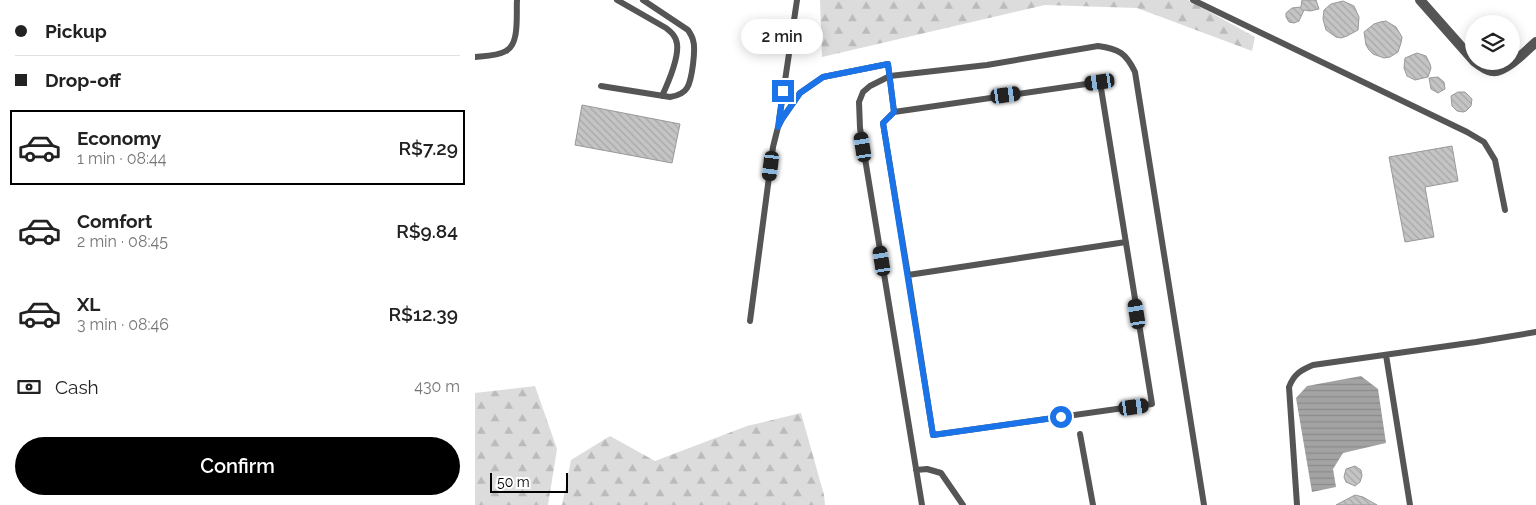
<!DOCTYPE html>
<meta charset="utf-8">
<style>
:root{--surface:#fff;--page:#f2f2f2;--text:#222;--muted:#767676;--line:#e0e0e0;--accent:#000}
body{margin:0;font-family:Raleway,sans-serif;background:var(--page);color:var(--text);height:100vh;display:flex;flex-direction:column;font-size:19px;white-space:nowrap}
*{box-sizing:border-box;margin:0}
p{font-size:16px;color:var(--muted)}
.icon{flex:none;width:28px;height:28px;fill:none;stroke:currentColor;stroke-width:2;stroke-linecap:round;stroke-linejoin:round}
.map{position:relative;flex:1;overflow:hidden}
.sheet{display:flex;flex-direction:column;background:var(--surface);width:475px}
.sheet>*{flex:none}
.top-card{display:grid;align-content:center;height:110px;padding:0 15px;background:var(--surface)}
.tools{position:absolute;left:990px;top:15px;display:grid;gap:10px}
.tools a{display:grid;place-items:center;width:55px;height:55px;border-radius:50%;background:var(--surface);box-shadow:0 2px 12px #0003;font-size:25px}
.scale{position:absolute;left:15px;bottom:12px;width:78px;box-sizing:border-box;padding-left:5px;border:2px solid #000;border-top:0;font-size:14px;line-height:18px;white-space:nowrap;color:#000;-webkit-text-stroke:4px #fff;paint-order:stroke}
.end{position:absolute;width:22px;height:22px;margin:-11px;border:6px solid #1a73e8;background:#fff;box-shadow:0 0 0 2px #fff}
.from{border-radius:50%}
.bubble{position:absolute;height:35px;border-radius:18px;background:var(--surface);box-shadow:0 2px 12px #0003;font-size:16px;font-weight:600;line-height:35px;text-align:center}
.car{position:absolute;width:15px;height:30px;margin:-15px -8px;border-radius:6px;box-shadow:0 0 4px 1px #0007;background:linear-gradient(#222 24%,#8ab4d8 0 40%,#222 0 76%,#8ab4d8 0 86%,#222 0)}
.top-card b{display:flex;align-items:center;gap:18px;height:48px;font-size:19px}
.top-card b+b{border-top:1px solid var(--line)}
.top-card i{width:12px;height:12px;background:var(--text)}
ul{padding:0;list-style:none}
li{display:flex;align-items:center;gap:15px;height:75px;margin:0 10px 8px;padding:0 5px;border:2px solid transparent;border-radius:0px}
li div{flex:1}
li b{display:block;font-size:19px}
li em{font-style:normal;font-weight:600}
li.on{border-color:var(--accent)}
li>.icon{width:45px;height:45px;stroke-width:1.5}
.pay{display:flex;align-items:center;gap:12px;height:55px;padding:0 15px;font-size:19px}
.pay p{margin-inline-start:auto}
.button{display:flex;gap:10px;margin-top:auto;padding:10px 15px}
.button a{flex:1;height:58px;border-radius:30px;background:var(--accent);color:#fff;font-size:20px;font-weight:600;line-height:58px;text-align:center}
main{display:flex;flex:1;min-height:0}
.map>svg:first-child{display:block}
.forest{fill:url(#forest-firs)}
.water{fill:url(#water-rules)}
.building{fill:url(#building-back-hatch);stroke:#999}
.lines{fill:none;stroke-linecap:round;stroke-linejoin:round}
.service{stroke:#555;stroke-width:6}
.minor{stroke:#555;stroke-width:10}
.route{stroke:#1a73e8;stroke-width:6}
</style>
<main>
<section class="sheet">
<div class="top-card">
<b><i class="from"></i>Pickup</b>
<b><i></i>Drop-off</b>
</div>
<ul>
<li class="on"><svg class="icon" aria-label="car" viewBox="0 0 24 24"><path d="M5 17H2v-5l4-1 3-4h7l3 4 3 1v5h-3M9 17h6M6 11h13"/><circle cx="7" cy="17" r="2"/><circle cx="17" cy="17" r="2"/></svg><div><b>Economy</b><p>1 min · 08:44</p></div><em>R$7.29</em></li>
<li><svg class="icon" aria-label="car" viewBox="0 0 24 24"><path d="M5 17H2v-5l4-1 3-4h7l3 4 3 1v5h-3M9 17h6M6 11h13"/><circle cx="7" cy="17" r="2"/><circle cx="17" cy="17" r="2"/></svg><div><b>Comfort</b><p>2 min · 08:45</p></div><em>R$9.84</em></li>
<li><svg class="icon" aria-label="car" viewBox="0 0 24 24"><path d="M5 17H2v-5l4-1 3-4h7l3 4 3 1v5h-3M9 17h6M6 11h13"/><circle cx="7" cy="17" r="2"/><circle cx="17" cy="17" r="2"/></svg><div><b>XL</b><p>3 min · 08:46</p></div><em>R$12.39</em></li>
</ul>
<div class="pay"><svg class="icon" aria-label="cash" viewBox="0 0 24 24"><path d="M3 7h18v10H3z"/><circle cx="12" cy="12" r="2"/></svg>Cash<p>430 m</p></div>
<div class="button"><a>Confirm</a></div>
</section>
<div class="map">
<svg width="1061" height="505" viewBox="0 0 1061 505">
<defs>
<pattern id="forest-firs" width="22" height="20" patternUnits="userSpaceOnUse" patternTransform="scale(1.25)"><rect width="22" height="20" fill="#dcdcdc"/><path d="M5 1l3.5 6h-7zM16 11l3.5 6h-7z" fill="#bbb"/></pattern>
<pattern id="water-rules" width="6" height="5" patternUnits="userSpaceOnUse" patternTransform="scale(1.25)"><rect width="6" height="5" fill="#a3a3a3"/><path d="M0 2.5h6" fill="none" stroke="#8b8b8b"/></pattern>
<pattern id="building-back-hatch" width="6" height="6" patternUnits="userSpaceOnUse" patternTransform="scale(1.25)"><rect width="6" height="6" fill="#c4c4c4"/><path d="M-1 5l2 2M0 0l6 6M5-1l2 2" fill="none" stroke="#a7a7a7"/></pattern>
</defs>
<rect width="100%" height="100%" fill="#fff"/>
<path class="forest" d="M345,0H713L780,37L777,51L662,8L570,5L347,57Z
M60,386L82,449L73,505H0V393Z
M326,413L349,495L350,505H87L96,460L135,436L180,461L272,426Z"/>
<path class="water" d="M886,376L903,389L911,443L868,453L858,469L861,487L837,492L821,398L832,386Z"/>
<path class="building" d="M827,0H841L844,9L835,11L829,10L824,21L819,23L814,22L811,17V13L817,8L826,7Z
M868,1L879,6L884,17L883,30L872,36L866,38L861,37L851,30L848,19L849,10L856,4Z
M911,21L921,27L927,37L926,43L923,52L915,57L909,58L898,54L894,50L891,45L889,32L899,24L905,22Z
M942,53L951,56L955,64L956,68L953,77L940,80L932,76L929,68L930,58Z
M963,77L969,82L970,89L963,93L956,89L954,78Z
M983,92H990L997,99L996,106L991,111L988,112L982,111L977,106L976,96Z
M107,105L205,124L197,163L100,145Z
M977,146L983,181L950,187L959,237L930,242L914,157Z
M880,466L886,470L887,476L885,482L880,486L871,482L869,477L871,469Z
M880,495L888,497L902,505H861Z"/>
<g class="lines">
<path class="service" d="M142,0L191,28C196,32 201,36 202,44C204,58 193,83 187,96
M718,0L992,132L1009,142L1020,160L1030,210
M0,57C10,56 22,56 31,51C45,44 41,14 42,0
M126,86L195,97C201,96 209,93 212,88C217,80 221,49 218,40C217,36 215,33 213,30L168,0
M419,112L625,82L677,404L458,435L433,275
M304,121L322,0
M275,321L298,147L303,127L307,119L325,93L348,77L413,64L419,112L408,123L433,275L651,242
M911,355L935,505
M605,434L618,505
M441,470L452,469L466,473L488,505
M447,505L385,128L384,102L388,92L395,86L415,76L512,65L623,46C644,49 651,53 660,72L729,505
M822,505L814,387C819,374 826,370 838,365L1001,342L1061,332"/>
<path class="minor" d="M945,0L999,61
M999,61C1004,65 1011,70 1017,71C1029,74 1052,50 1061,42"/>
</g>
<g class="lines">
<path class="route" d="M308,91L303,127L307,119L325,93L348,77L413,64L419,112L408,123L458,435L586,417"/>
</g>
</svg>
<div class="tools">
<a><svg class="icon" aria-label="layers" viewBox="0 0 24 24"><path d="M12 4l9 5-9 5-9-5zM3 14l9 5 9-5"/></svg></a>
</div>
<div class="scale">50 m</div>
<i class="end from" style="left:586px;top:417px"></i>
<i class="end" style="left:308px;top:91px"></i>
<div class="bubble" style="left:266px;top:19px;width:82px">2 min</div>
<i class="car" style="left:625px;top:82px;rotate:262deg"></i>
<i class="car" style="left:531px;top:95px;rotate:82deg"></i>
<i class="car" style="left:388px;top:147px;rotate:351deg"></i>
<i class="car" style="left:296px;top:166px;rotate:187deg"></i>
<i class="car" style="left:407px;top:261px;rotate:351deg"></i>
<i class="car" style="left:662px;top:314px;rotate:351deg"></i>
<i class="car" style="left:659px;top:407px;rotate:82deg"></i>
</div>
</main>
